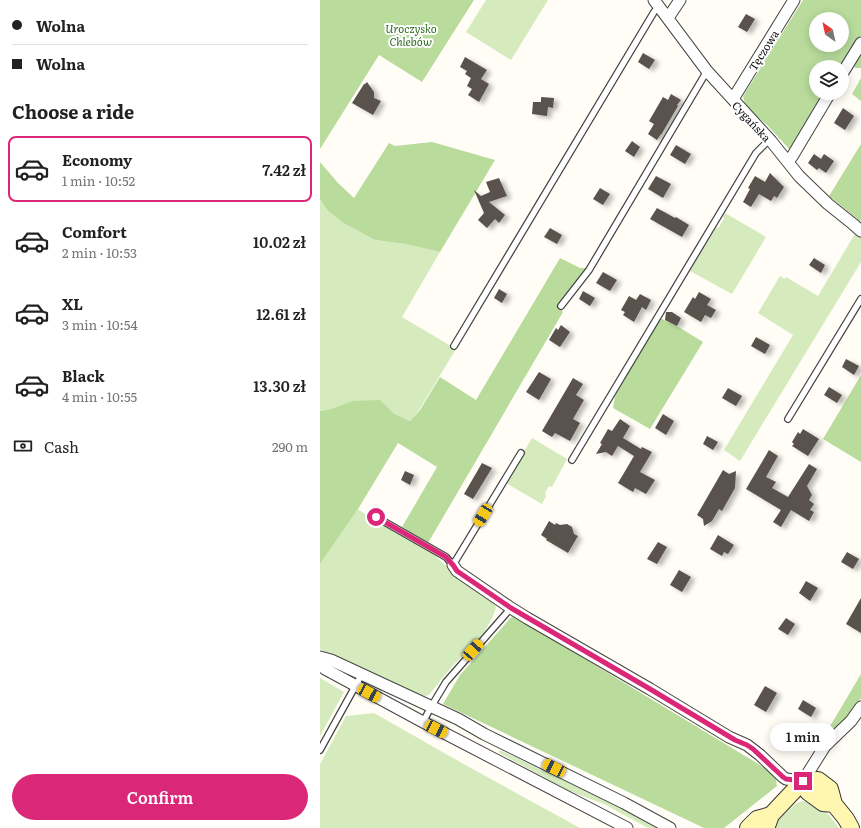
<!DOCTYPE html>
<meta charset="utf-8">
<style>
:root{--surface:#fff;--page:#f6f6f6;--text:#222;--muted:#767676;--line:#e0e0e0;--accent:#db2777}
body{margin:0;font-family:Literata,serif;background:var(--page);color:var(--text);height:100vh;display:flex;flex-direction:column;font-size:15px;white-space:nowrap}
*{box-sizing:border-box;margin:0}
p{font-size:13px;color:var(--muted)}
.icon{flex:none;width:22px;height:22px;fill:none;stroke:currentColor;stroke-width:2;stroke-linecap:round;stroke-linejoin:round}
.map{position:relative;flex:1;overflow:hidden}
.sheet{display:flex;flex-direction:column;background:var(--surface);width:320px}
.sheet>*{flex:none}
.top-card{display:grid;align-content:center;height:88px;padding:0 12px;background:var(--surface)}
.needle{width:26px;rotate:327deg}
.buttons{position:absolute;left:489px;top:12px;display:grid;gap:8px}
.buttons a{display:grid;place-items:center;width:40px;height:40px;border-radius:50%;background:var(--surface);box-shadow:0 2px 10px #0003;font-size:20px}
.end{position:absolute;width:18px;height:18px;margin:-9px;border:5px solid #db2777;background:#fff;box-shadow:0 0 0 2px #fff}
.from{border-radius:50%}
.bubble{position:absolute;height:28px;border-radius:14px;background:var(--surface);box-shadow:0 2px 10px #0003;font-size:13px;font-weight:600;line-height:28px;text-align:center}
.car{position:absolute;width:12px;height:24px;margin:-12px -6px;border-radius:5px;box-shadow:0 0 3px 1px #0007;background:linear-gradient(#f5c518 24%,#345 0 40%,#f5c518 0 76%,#345 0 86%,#f5c518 0)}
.top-card b{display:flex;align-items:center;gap:14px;height:38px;font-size:15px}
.top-card b+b{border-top:1px solid var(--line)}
.top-card i{width:10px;height:10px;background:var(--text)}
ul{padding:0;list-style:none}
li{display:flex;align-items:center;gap:12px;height:66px;margin:0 8px 6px;padding:0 4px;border:2px solid transparent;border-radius:8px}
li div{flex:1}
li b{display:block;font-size:15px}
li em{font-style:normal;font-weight:600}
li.selected{border-color:var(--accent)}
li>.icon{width:36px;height:36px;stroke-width:1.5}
h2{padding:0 12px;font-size:18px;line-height:48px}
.pay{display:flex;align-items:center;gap:10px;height:44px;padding:0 12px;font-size:15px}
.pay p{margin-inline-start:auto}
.action{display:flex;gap:8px;margin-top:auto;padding:8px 12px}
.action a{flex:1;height:46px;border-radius:24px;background:var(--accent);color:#fff;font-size:16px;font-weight:600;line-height:46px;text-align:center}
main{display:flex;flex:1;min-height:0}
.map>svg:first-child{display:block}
.green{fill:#d5ebbd}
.forest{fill:#b9dc9c;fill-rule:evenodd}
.building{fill:#5a524d;filter:url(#shadow)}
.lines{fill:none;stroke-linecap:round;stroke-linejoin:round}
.lane-casing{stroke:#444;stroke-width:8}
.street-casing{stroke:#444;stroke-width:13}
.secondary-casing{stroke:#333;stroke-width:18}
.lane{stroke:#fff;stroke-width:5.5}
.street{stroke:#fff;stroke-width:11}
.secondary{stroke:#fff6b0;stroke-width:16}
.route{stroke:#db2777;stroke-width:5}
.labels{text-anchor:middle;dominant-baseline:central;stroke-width:4;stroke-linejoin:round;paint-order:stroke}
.park-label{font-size:11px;font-style:italic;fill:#2f6b1f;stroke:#fff}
.street-label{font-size:11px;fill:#111;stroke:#fff}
</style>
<main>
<section class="sheet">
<div class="top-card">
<b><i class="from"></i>Wolna</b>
<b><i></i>Wolna</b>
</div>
<h2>Choose a ride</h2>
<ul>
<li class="selected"><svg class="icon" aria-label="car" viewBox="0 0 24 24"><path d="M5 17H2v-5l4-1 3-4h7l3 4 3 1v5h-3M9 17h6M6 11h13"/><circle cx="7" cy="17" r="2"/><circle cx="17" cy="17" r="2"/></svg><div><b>Economy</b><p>1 min · 10:52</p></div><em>7.42 zł</em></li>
<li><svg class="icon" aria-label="car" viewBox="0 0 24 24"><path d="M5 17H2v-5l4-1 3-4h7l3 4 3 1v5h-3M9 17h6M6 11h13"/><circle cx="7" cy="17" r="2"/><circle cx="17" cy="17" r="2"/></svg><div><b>Comfort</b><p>2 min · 10:53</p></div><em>10.02 zł</em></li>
<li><svg class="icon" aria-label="car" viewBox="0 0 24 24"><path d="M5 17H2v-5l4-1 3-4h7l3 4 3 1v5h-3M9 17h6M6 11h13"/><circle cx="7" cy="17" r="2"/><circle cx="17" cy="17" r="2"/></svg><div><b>XL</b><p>3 min · 10:54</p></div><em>12.61 zł</em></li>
<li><svg class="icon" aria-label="car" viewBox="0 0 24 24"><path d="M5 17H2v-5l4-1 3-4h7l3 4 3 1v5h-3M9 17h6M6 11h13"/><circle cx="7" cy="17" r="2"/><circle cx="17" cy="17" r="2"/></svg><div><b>Black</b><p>4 min · 10:55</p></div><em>13.30 zł</em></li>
</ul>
<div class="pay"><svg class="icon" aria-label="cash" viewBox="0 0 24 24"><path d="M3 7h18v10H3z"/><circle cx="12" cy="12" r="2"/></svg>Cash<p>290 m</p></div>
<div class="action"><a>Confirm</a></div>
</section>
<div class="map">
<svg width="541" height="828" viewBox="0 0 541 828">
<defs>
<filter id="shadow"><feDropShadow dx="4.5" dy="2.5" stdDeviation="2" flood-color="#0004"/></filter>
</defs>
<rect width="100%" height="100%" fill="#fffdf5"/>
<path class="green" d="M166,0H228L191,60L146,32Z
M0,199L7,210L55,240L85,244L120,252L82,317L136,349L99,410L90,421L75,414L60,400L11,409L0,411Z
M405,213L446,237L412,294L370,271L396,228L399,227L404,219L403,216Z
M536,232L541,237V262L420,461L404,450L473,335L438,313L460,276L465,279L466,277L498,296Z
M212,438L247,459L232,487L229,486L225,493L226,496L222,504L186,483Z
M38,509L42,512L80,535L110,551L124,564L155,586L173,601L176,607C171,631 146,651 130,669C123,677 116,686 109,695L105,696L90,692L0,649V564Z
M0,678L24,692L0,736Z
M54,713L140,762L260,828H0V764L26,716Z
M179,751H182L295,805L338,828H328L284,804L249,791L183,755L179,752Z
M482,801C486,802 491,803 495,805C506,809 512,819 519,828H450L475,804Z"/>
<path class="forest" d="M0,0H154L102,82L59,55L0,149Z
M483,0H541V35L522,67H496V93H506L471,151L447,125L426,108L423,96ZM496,19H522V45H496Z
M541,49V68H535L533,63Z
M541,78V101L532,94Z
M112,142L175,160L120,252L85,244L55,240L24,223L7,210L0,199V162L18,183L34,198L69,143L75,146Z
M541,144V220L540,221L509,196Z
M240,258L260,268H266L238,306L243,312L108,543L82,527L117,467L78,443L38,509L0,564V411L11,409L33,401L60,400L75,414L90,421L100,410L120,377L156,400Z
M340,318L357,326L383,342L330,429L293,408L295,396Z
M541,375V462L503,439Z
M193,615L202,621L455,774L457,786L404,828H384L123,704L140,675Z
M541,674V698L527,717L518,727L508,732L505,730L509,728Z"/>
<path class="building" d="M426,14L435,19L427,32L418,27Z
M323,53L335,60L329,69L318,62Z
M145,57L167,70L161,79L169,84L159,102L148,95L152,89L147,86L151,78L145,74L147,71L140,67Z
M47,82L54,92V98L61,101L53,115L32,103L44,84H45Z
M351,94L361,100L357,105L358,106L341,135V134L337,140L328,134L334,124L329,121L343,97L348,100Z
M221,97L234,98L233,108L228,107L227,116L212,114L213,102H221Z
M523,108L534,116L525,130L514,123Z
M312,141L320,147L314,157L305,151Z
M356,145L371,154L365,164L350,155Z
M494,154L501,159L504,154L514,161L506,173L499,168L497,170L488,163Z
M450,173L464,187L457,198L454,196L451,201L439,194L431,207L423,202L430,189L428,188L435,176L445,182Z
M336,176L351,184L343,198L328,189Z
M179,178L187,196L169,202L185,215L179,223L175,219L167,228L158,220L164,213L154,190L161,196L170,192L166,182Z
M280,188L290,194L283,205L273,199Z
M337,208L355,218L356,217L369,225L362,237L330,219Z
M230,228L242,235L237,244L224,237Z
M494,258L505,265L501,273L489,265Z
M283,272L297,280L290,291L276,283Z
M179,289L187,294L182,303L174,298Z
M263,291L275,298L270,306L259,299Z
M379,292L391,299L387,305L396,310L391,318L385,315L381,322L364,312L373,297L375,299Z
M320,294L331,300L326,310L322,307L314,322L303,315L305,312L301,310L309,296L316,300Z
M346,312H352L361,318L357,326L345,320Z
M241,325L250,332L240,347L229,340L236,328L238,330Z
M436,337L450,345L445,354L431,346Z
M526,359L539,366L534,375L522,367Z
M219,372L231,379L219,400L206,392Z
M253,378L263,384L256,395L264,400L253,419L260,423L250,441L235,433L232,437L222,431Z
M509,387L522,395L517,403L504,395Z
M408,388L422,396L416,406L402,398Z
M343,414L354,421L346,435L335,428Z
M300,419L310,426L303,438L321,449L322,447L332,452L320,472L335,480L326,494L315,488L313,492L298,483L314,456L298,446L292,456L286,452L276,454L282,444L280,443L288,429L292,431Z
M483,429L499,439L488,456L472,446L474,444L472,442L478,432L480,434Z
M387,436L398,442L393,450L383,444Z
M449,450L458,456L446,477L456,482L452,488L468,497L489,464L497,469L487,486L492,495L489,500L494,504L490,510L494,512L489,521L471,510L461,527L453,522L461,510L426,489Z
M162,463L172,468L153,499L144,494Z
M403,470L409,474L416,471L415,488L402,511L399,509L392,521L384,526L383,519L377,515Z
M85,471L94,475L90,485L81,480Z
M229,521L235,525L236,523L240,525L247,524L252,527L254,534L258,536L248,553L226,540L227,539L221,535Z
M398,535L414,545L408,554L404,552L402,556L390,549Z
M338,542L347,547L337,564L327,559Z
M527,552L539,559L533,569L521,562Z
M359,570L371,577L362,592L350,585Z
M486,581L498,588L490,601L479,593Z
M541,598V633L526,624Z
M466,618L475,624L468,635L458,629Z
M445,686L457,693L446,712L434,705Z
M483,700L496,708L491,717L478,709Z"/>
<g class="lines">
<g class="lane-casing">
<path id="lane" d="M241,306L269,270L387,71
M134,346L334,12L339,6
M468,419L541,299
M252,460L436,153L446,143L451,141
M56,517L126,557L133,565L201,453
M103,722L111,707L126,682L191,608
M0,750L42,674"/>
</g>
<g class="street-casing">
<path id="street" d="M334,0L387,71L451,141L479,176L508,204L533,224L541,231
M348,18L360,0
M522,74L541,43
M413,99L474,0
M468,162L473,155L510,93
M133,565L137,571L191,608L207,618L330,689L409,737L427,745L440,755L463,777L466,779L483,781L505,746L531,721L541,707
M0,657L11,660L138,719L164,734L304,803L350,828
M0,665L5,669L103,722L307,828"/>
</g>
<g class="secondary-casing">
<path id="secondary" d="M483,781L488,792L503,803L514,804
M428,828L437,819L451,815
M445,828L447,826L451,815L483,781L498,780L510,789L514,804L526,819L531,828"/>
</g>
<use href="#lane" class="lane"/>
<use href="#street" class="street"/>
<use href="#secondary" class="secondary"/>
</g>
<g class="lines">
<path class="route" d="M56,517L126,557L133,565L137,571L191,608L330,689L415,740L427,745L433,749L463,777L466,779L483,781"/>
</g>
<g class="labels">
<g class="park-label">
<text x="91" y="28">Uroczysko<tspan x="91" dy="13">Chlebów</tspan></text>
</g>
<g class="street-label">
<text transform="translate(443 50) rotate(-58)">Tęczowa</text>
<text transform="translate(432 121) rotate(47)">Cygańska</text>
</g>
</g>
</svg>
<div class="buttons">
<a><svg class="needle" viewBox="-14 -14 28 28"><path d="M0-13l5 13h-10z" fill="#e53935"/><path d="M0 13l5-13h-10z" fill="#767676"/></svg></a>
<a><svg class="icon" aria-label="layers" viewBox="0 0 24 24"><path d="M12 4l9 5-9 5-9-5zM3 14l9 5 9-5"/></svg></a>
</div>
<i class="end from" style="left:56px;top:517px"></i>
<i class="end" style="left:483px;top:781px"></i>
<div class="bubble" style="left:450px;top:723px;width:66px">1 min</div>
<i class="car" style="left:163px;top:515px;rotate:211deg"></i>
<i class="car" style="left:153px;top:650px;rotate:42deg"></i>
<i class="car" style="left:49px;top:693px;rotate:118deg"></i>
<i class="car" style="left:116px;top:729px;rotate:117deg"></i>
<i class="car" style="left:234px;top:768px;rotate:296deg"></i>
</div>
</main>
